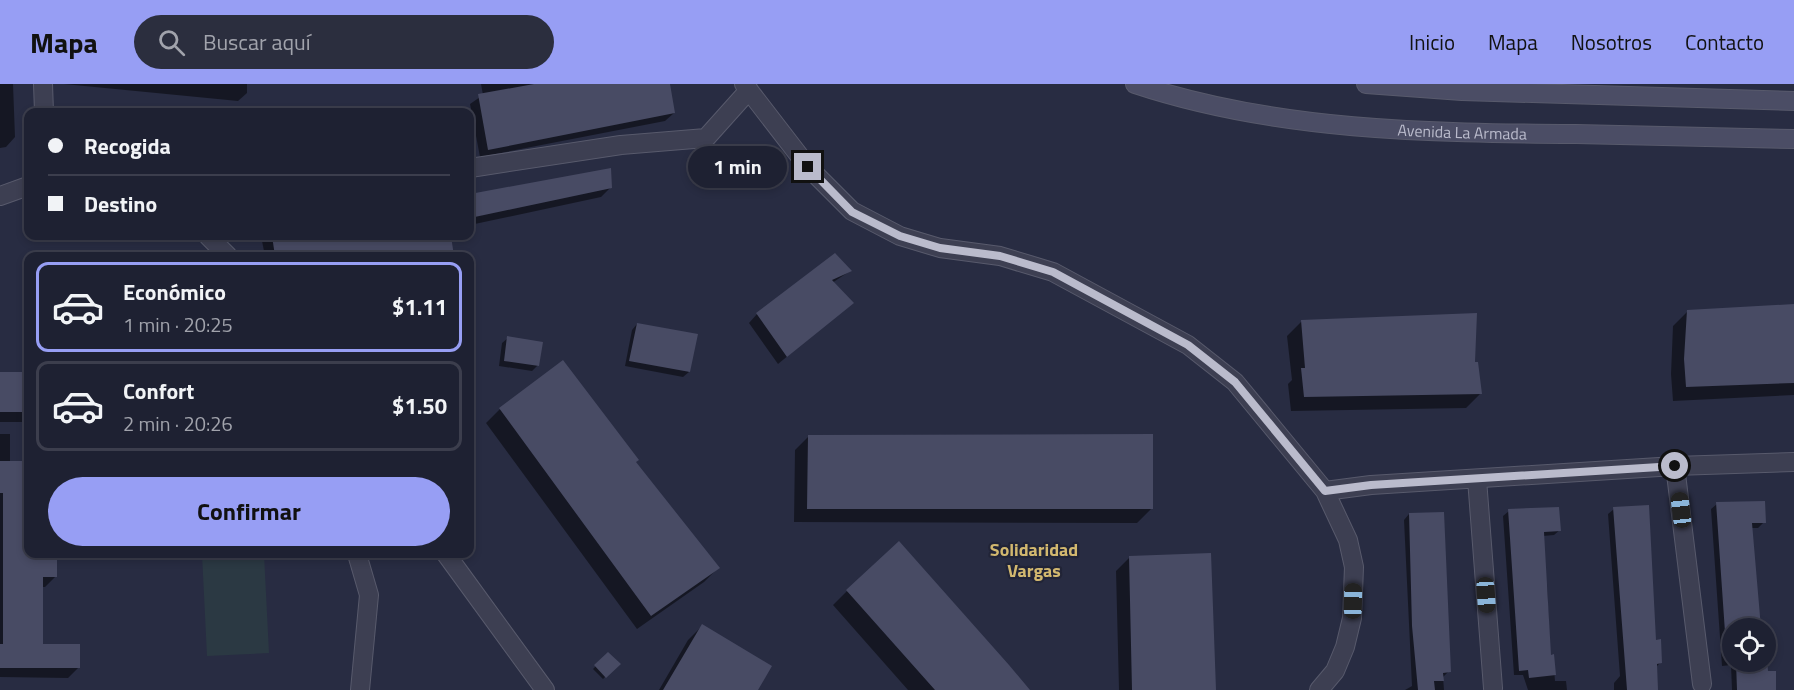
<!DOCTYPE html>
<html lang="es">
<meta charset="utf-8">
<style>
:root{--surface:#1e2132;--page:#2b2e3e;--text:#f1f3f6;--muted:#a1a3ac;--line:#3c3e4d;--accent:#979ef4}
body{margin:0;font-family:"Titillium Web",sans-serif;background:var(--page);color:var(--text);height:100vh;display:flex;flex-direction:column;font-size:22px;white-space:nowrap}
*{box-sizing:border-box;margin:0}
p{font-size:20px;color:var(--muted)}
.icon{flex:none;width:33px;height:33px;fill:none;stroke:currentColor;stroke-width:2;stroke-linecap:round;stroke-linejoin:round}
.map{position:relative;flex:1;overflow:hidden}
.drawer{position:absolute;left:24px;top:168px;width:450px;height:306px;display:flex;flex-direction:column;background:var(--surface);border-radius:12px;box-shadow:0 3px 9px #0003,0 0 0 2px var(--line)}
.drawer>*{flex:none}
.hud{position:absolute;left:24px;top:24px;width:450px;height:132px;border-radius:12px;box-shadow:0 3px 9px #0003,0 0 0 2px var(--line);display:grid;align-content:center;height:132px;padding:0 24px;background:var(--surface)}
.fabs{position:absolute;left:1722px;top:534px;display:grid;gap:12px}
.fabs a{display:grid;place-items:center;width:54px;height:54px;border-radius:50%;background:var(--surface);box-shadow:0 3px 9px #0003,0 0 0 2px var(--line);font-size:30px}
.end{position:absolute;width:27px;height:27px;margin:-14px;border:8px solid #babbcc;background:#111;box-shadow:0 0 0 3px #111}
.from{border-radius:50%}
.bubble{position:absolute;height:42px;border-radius:21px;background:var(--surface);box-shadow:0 3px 9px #0003,0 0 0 2px var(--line);font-size:20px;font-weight:700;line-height:42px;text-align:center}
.car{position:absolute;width:18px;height:36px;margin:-18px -9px;border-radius:8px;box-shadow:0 0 4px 2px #0007;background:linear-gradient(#222 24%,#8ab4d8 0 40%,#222 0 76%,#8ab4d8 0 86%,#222 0)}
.hud b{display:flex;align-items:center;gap:21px;height:57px;font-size:22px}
.hud b+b{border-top:2px solid var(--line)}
.hud i{width:15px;height:15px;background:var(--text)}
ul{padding:10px 0 0;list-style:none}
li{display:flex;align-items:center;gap:18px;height:90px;margin:0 12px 9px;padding:0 12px;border:3px solid var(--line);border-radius:12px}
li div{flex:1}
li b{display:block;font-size:22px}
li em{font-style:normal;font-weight:700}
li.on{border-color:var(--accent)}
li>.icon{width:54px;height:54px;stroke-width:1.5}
.primary-button{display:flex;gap:12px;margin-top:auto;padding:12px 24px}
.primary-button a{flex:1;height:69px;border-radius:36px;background:var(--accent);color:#111;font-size:24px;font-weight:700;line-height:69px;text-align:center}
header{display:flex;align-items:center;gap:36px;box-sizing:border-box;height:84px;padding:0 30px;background:var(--accent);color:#111}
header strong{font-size:28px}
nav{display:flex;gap:33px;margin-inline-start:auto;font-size:21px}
.search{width:420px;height:54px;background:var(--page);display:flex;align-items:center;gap:15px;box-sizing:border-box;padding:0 21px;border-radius:33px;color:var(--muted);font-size:22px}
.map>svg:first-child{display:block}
.green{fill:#2b3943}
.shadow{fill:#0007}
.building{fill:#484b64}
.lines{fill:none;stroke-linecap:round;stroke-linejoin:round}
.street-casing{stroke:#585a6c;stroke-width:20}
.secondary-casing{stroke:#585a6c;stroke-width:20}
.street{stroke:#3d3f52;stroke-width:18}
.secondary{stroke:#4b4d65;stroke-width:18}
.route{stroke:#babbcc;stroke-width:8}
.labels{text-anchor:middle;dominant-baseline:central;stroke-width:4.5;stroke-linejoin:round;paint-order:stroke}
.street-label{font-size:16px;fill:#babbcc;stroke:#212437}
.neighbourhood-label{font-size:18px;font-weight:bold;fill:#d2b86f;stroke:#212437}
</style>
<header>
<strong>Mapa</strong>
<div class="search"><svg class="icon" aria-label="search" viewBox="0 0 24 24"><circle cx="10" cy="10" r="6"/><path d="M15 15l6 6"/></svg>Buscar aquí</div>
<nav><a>Inicio</a><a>Mapa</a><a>Nosotros</a><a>Contacto</a></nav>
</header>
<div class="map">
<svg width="1794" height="606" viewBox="0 0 1794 606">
<rect width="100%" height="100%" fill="#282c42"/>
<path class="green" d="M202,470H264L269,569L207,572Z"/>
<path class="shadow" d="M0,0H13L15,53L6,63L0,64Z
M64,0H247V9L238,17Z
M481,0H669L674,29L665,37L480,73L470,20L483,11Z
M609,86L611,103L601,113L470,141V111Z
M261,152H449L452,172H265Z
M850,187L832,199L852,219L778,280L749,239L757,230Z
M1794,221V311L1673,317L1671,290L1673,242L1687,228Z
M1301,238L1474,280L1480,310L1466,324L1291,327L1288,300L1292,296L1287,252Z
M637,240L689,288L683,293L625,282L632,246Z
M508,254L538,281L532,287L499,282L502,259Z
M563,279L635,378L718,484L704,498L637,545L486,339L500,325Z
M0,290H28V338H0Z
M0,350H10V378H28V470H102L99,473H56V492L45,503H41V561L79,583L68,594L0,593Z
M809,352L1151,425L1137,439L794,438L795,366Z
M1717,420L1764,438L1758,444H1751L1760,544H1732V578L1766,577V588L1775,606H1732L1731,581L1722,582L1711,425Z
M1614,425L1655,557L1660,579L1656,583V606H1614V599L1620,592L1608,430Z
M1509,427L1560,446L1554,451L1543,452L1545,501L1547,500L1550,572H1553L1555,597H1566L1567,606H1528L1523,591H1514L1503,432Z
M1409,430L1449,587L1443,593L1444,606H1405L1412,602L1404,436Z
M1130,473L1214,606H1119L1116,487Z
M847,507L1028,606H908L833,521Z
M702,542L756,606H659L688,556Z
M608,570L618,580L603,595L593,585Z"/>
<path class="building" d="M534,0H670L675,29L488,66L478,10Z
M611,84L612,104L470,134V110Z
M272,152H451L454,172H275Z
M835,169L852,187L832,196L854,219L787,273L756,229Z
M1794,220V299L1686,303L1684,275L1687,226Z
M1477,229L1475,278H1478L1482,310L1304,313L1301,284H1305L1301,236Z
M637,239L698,250L690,288L629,277Z
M507,252L543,258L539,282L504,277Z
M563,276L639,376L636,378L720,484L651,532L499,324Z
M0,288H28V328H0Z
M1153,350V425H807L808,351Z
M0,377H28V470H57V493H43V560H80V584H0V560H3V409H0Z
M1765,417L1766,439H1752L1761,544H1732V577H1727L1716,418Z
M1649,421L1656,556L1661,555L1662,579L1657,580L1658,606H1627L1613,423Z
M1559,423L1561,447L1544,448L1551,571L1554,570L1556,591L1529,594L1528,586L1519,587L1508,425Z
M1444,428L1451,588L1443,589L1444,597H1434L1435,606H1418L1412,542L1409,429Z
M899,457L1009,581L1030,606H935L846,506Z
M1211,469L1216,606H1132L1129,472Z
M702,540L772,582L758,606H663Z
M1766,563L1768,587H1776V606H1737L1736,578H1766Z
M608,568L621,580L606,594L594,581Z"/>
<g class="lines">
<g class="street-casing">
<path id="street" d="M43,0L44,28
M744,0L808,83L852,127L900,152L940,164L1000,172L1053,188L1188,261L1235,298L1325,407L1348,456L1354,483L1352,534L1345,563L1335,587L1319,606
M470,84L621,61L706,54L749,6
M0,112L28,102
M208,152L228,172
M1675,382L1702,600
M1477,395L1493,604
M1325,407L1371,401L1675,382L1794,378
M357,470L369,511L360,606
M446,470L545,606"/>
</g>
<g class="secondary-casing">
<g id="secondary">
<path id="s1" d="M1135,0C1276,47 1429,49 1576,50C1649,51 1721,54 1794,55"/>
<path d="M1366,0L1462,7L1794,17"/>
</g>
</g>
<use href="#street" class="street"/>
<use href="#secondary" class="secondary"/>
</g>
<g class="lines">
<path class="route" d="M808,83L852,128L900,152L940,164L1000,172L1053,188L1188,261L1235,298L1325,407L1371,401L1675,382"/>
</g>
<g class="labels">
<g class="street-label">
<text stroke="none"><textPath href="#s1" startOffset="332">Avenida La Armada</textPath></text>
</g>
<g class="neighbourhood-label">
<text x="1034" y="465">Solidaridad<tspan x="1034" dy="21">Vargas</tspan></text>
</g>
</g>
</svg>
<div class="fabs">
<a><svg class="icon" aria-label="locate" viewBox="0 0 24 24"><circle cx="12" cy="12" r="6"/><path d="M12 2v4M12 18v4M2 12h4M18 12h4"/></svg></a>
</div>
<i class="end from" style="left:1675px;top:382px"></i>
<i class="end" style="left:808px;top:83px"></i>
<div class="bubble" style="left:688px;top:62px;width:99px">1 min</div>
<i class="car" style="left:1681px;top:426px;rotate:353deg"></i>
<i class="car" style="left:1486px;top:511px;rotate:176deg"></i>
<i class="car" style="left:1353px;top:517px;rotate:1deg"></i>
<div class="hud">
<b><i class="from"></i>Recogida</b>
<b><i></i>Destino</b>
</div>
<section class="drawer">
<ul>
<li class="on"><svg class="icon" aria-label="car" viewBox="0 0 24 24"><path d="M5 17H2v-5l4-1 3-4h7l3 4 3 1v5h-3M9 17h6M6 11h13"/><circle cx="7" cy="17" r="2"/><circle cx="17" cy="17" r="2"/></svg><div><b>Económico</b><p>1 min · 20:25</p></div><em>$1.11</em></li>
<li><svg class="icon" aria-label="car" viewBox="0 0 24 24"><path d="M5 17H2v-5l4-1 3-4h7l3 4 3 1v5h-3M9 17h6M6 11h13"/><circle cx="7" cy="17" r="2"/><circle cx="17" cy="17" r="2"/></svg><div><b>Confort</b><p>2 min · 20:26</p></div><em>$1.50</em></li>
</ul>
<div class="primary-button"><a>Confirmar</a></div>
</section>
</div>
